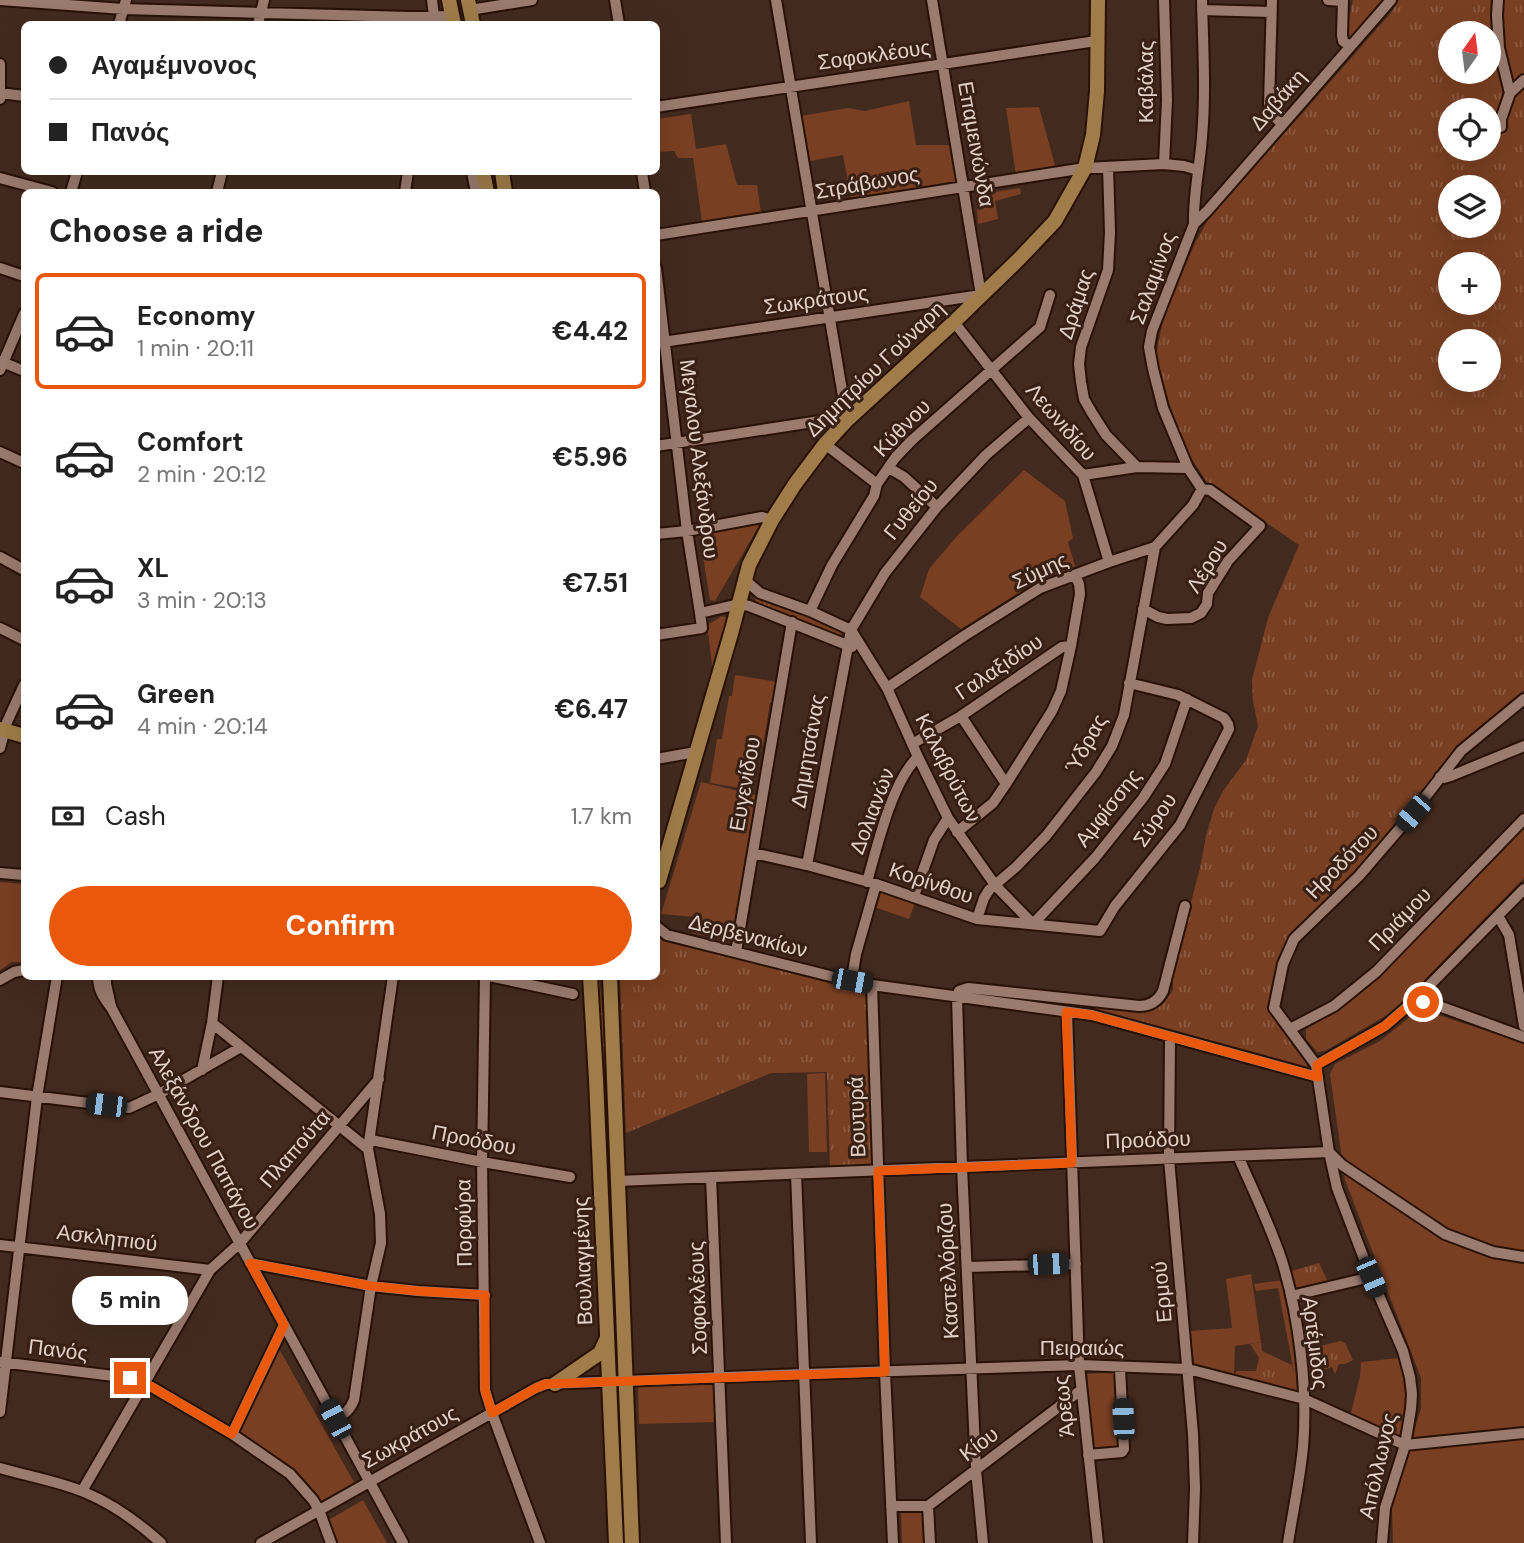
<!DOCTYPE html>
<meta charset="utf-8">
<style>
:root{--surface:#fff;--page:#f6f6f6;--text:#222;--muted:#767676;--line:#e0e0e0;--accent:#ea580c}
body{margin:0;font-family:"DM Sans",sans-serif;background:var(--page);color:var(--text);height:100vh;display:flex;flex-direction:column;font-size:26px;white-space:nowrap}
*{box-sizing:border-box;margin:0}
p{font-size:23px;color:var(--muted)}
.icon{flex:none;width:38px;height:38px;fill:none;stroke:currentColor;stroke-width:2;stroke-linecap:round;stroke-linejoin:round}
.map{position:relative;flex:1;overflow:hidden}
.panel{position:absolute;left:21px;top:189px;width:639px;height:791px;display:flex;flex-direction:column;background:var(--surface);border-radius:10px;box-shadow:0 7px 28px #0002}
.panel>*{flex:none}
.guide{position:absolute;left:21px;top:21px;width:639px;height:154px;border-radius:10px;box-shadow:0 7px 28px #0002;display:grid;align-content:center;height:154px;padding:0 28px;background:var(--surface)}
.needle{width:46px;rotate:14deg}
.controls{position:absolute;left:1438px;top:21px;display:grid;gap:14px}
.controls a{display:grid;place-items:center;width:63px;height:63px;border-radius:50%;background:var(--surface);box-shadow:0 7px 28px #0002;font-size:35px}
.end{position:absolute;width:32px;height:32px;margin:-16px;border:9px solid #ea580c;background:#fff;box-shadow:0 0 0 4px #fff}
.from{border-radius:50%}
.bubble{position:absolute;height:49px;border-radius:24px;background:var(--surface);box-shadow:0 7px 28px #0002;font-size:23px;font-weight:700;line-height:49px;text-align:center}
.car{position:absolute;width:21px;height:42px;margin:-21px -10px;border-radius:9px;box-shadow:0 0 5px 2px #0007;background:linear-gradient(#222 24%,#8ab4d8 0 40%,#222 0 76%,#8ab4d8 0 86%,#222 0)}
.guide b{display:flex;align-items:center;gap:24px;height:66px;font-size:26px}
.guide b+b{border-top:2px solid var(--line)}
.guide i{width:18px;height:18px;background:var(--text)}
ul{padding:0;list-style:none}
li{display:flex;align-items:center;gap:21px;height:116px;margin:0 14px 10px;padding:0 14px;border:4px solid transparent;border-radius:10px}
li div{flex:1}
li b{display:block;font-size:26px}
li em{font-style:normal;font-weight:700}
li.current{border-color:var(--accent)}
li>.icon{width:63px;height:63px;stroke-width:1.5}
h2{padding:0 28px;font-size:32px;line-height:84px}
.pay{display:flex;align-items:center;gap:18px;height:77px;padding:0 28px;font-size:26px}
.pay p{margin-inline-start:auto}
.button{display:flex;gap:14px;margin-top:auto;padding:14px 28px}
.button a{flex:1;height:80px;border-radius:42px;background:var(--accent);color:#fff;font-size:28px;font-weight:700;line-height:80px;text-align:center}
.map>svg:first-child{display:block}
.grass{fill:url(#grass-tufts);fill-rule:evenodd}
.forest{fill:url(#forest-crowns)}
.green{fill:#793f22}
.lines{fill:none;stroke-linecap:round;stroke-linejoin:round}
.minor-casing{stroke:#291106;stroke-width:14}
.major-casing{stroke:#291106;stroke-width:18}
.minor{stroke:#9a7b6e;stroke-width:10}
.major{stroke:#9f7c49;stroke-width:14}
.route{stroke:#ea580c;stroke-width:9}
.labels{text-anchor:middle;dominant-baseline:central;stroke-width:6;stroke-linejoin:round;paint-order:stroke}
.street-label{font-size:21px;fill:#e2d1c9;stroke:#392014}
</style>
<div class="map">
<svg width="1524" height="1543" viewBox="0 0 1524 1543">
<defs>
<pattern id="grass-tufts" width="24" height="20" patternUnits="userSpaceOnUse" patternTransform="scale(1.75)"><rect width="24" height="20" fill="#793f22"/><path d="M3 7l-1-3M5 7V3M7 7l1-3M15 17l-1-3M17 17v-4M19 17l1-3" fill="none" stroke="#8c5a41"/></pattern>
<pattern id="forest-crowns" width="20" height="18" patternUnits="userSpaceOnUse" patternTransform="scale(1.75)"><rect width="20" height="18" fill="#793f22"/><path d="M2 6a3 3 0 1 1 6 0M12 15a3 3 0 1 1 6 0" fill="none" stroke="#8c5a41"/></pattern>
</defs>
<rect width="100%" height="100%" fill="#432a1e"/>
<path class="grass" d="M1353,0H1384L1351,38L1346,34Z
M1399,0H1524V690L1466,739L1442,766L1410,810L1352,876L1296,929L1287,941L1279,959L1270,1005L1309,1062L1306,1070L1149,1026L1103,1011L970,995L971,993L1114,1007L1145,1012L1163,1004L1173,990V970L1200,868L1206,836L1214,809L1223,791L1246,760L1258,726L1253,701L1252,680L1268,618L1299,545L1207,482L1191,458L1173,415L1161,377L1156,355L1164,316L1195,243L1208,220L1391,13ZM1451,33H1489V72H1451ZM1451,110H1489V149H1451ZM1451,187H1489V226H1451ZM1451,264H1489V303H1451ZM1451,341H1489V380H1451Z
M756,596L824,623L842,628L841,636L757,605L755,602Z
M656,936L662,940L861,988L867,995L872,1165L830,1166L827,1072L771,1073L626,1133L620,977L656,976Z
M1319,1263L1329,1284L1294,1293L1288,1272Z
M1341,1341L1345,1343L1353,1360L1345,1364H1339L1335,1374L1332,1367L1305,1376L1303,1350Z
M1261,1342L1262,1351L1292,1365L1294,1373L1298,1374L1299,1394L1234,1376L1237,1371H1256L1259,1358L1250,1344Z"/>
<path class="forest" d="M598,977H599L605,1038L619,1373L616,1376L613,1368Z"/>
<path class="green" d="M909,101L916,145H951L956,182L851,198L843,155L810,161L801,116L848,108L865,111Z
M1039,107L1056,169L1016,175L1006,108Z
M691,114L696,149L726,144L737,185H757L761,213L702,222L693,158H678L674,151L656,152V119Z
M1020,188L1021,194L995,201L998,219L978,224L976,195Z
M1024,470L1065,501L1073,538L1068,542L1075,566L1023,590L961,629L920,597L929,569L957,536Z
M756,522L759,526L715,601L710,600L699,532Z
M722,616L728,618L727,625L713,672L708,633L709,624Z
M735,675L778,682L775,703H770L763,746H759L752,790L710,783L717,739H722L729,696H732Z
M701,782L760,796L732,942L692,933L695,917L661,914Z
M1524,826V878L1394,1011L1325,1051L1317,1052L1306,1039V1029L1340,1008L1374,980Z
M0,882L24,884V962H12L0,970Z
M880,890L915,903L909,919L874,907Z
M1420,1009L1524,1043V1543H1393L1392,1508L1421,1408V1378L1345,1180L1330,1074L1335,1064L1380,1041Z
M825,1073L827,1152H809L807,1074Z
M1251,1274L1261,1342L1235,1346L1234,1376L1194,1364L1190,1331L1232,1328L1226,1279Z
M1284,1280L1298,1374L1294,1373L1278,1288L1256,1291L1254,1284Z
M278,1347L355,1484L322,1501L280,1463L239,1433Z
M1399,1358C1410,1391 1405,1408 1399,1441L1350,1417L1360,1376L1361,1362Z
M1114,1372L1119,1449L1091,1451L1086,1374Z
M715,1384L716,1422L639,1424L638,1386Z
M363,1500L387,1543H333L325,1522Z
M924,1510L925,1543H902L901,1511Z"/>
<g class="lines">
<g class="minor-casing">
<path id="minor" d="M0,0L123,9L410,17L452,16
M432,0L434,16
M615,0L619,24
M776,0L847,420
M1272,0L1269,104L1272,114L1282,124
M1328,0L1343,1
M1343,0L1342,35L1343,41L1350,46
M1498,0L1497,15L1499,48L1510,93L1501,119V127
M470,10L532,0
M1202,10L1271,12
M119,24L126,0
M258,24L264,0
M0,64V99
M0,93L24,96
M1510,93L1524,80
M656,107L1096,41
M1164,164L1167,100L1164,0
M1108,167L1110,232L1108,270L1081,347L1079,364L1081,382L1084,399L1092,413L1106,435L1137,467
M472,172L476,192
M642,172L645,192
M0,178L52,192
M71,192L77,172
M217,192L222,172
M405,192L408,172
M1194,224L1208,210L1391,0
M656,235L1085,168L1164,164L1184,166L1198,170
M0,268L24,276
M656,268L687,531L700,613
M954,322L1029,418L1083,475L1109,562
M656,343L981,295L932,0
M0,361L24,371
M0,370L24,314
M825,444L877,484
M656,446L846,417
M0,452L24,463
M889,468L904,477L937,507
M1083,475L1137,467L1188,468
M656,534L687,531L762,517L772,520
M0,557L24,570
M745,580L760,593L810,611L851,630L887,688L918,757L948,818L995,885L1033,924
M1143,609L1158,617L1167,619L1191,618L1201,613L1207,604L1208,593L1228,561L1260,526L1210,490L1202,489L1188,468L1163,408L1153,369L1149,347L1152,331L1194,224C1193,195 1200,166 1202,137C1206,92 1203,46 1202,0
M810,611L832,565L874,496L877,484L895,458L911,441L1040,327L1050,295
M0,628L24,640
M656,635L702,628L700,613L739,604L749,606L852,647
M887,688L964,636L1040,588L1109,562L1155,547L1193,505L1202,489
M961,716L1006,784
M912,744L961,716L1062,647L1071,646
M0,748L7,722L24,685
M656,759L696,752
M1440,777L1444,778L1451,776L1524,746
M957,832L993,803L1006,784L1052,711L1061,691L1071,646L1080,594L1079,584L1075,575
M753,853L807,865L876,884L977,919L1100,931L1115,906L1180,825L1229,729L1228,724L1224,718L1178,695L1129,683
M807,865L851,630L885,573L937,507L986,455L1029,418
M0,873L24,875
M867,882C877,847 892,781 918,757
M914,896L934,840L948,818
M1498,916L1509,935L1524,1026
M977,919L984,898L989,890L1016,867L1046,836L1096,772L1112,746L1124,715L1155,547
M1033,924L1095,858L1143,798L1165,764L1187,699
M656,926L667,935L834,977L872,985L1092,1015L1318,1077
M736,952L792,622
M853,972L856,954L876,884
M98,976C98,991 104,998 112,1009L403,1543
M106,976V984L111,1006
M485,976L482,1162L485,1390L492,1413L540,1543
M489,976L573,994
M0,980L14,972L24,970
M872,985L885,1372L893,1543
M1417,998L1524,1037
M1067,1012L1079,1365L1098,1543
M212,1023L368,1149
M1290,1029L1334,1006L1376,972L1524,819
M1170,1037L1169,1159L1193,1434L1195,1488L1193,1543
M1316,1065L1385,1026L1417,998L1524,889
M202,1070L212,1023L218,976
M0,1092L129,1108L159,1094L241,1047
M371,1140L482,1162L570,1177
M1238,1156C1253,1190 1270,1225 1282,1261C1299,1316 1308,1389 1303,1447C1300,1479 1293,1511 1288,1543
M796,1174L811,1543
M711,1177L726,1543
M617,1181L1329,1152L1342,1165L1445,1234L1493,1252L1524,1257
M0,1245L210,1270
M250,1263L371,1286L418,1291L485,1295
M967,1267L1076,1264
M1291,1296L1371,1277
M0,1362L130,1378L145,1383L232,1434L290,1474L313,1500L319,1510L331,1543
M0,1412L37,1097L57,976
M335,1419C345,1414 350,1410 354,1400L371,1286L381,1243L380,1214L368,1149L393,976
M232,1434L284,1325
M1088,1455L1122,1452L1124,1449L1120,1368
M0,1468C27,1476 58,1481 84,1492C113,1504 138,1522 161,1543
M82,1491L210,1270L240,1243L379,1079
M891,1506H928L1081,1390
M928,1506L930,1543
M261,1543L536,1388L546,1384L804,1374L1079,1365L1188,1369L1304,1399L1405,1445L1524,1433
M983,1543L976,1470L962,1167L957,997L959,991L968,988L1139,1006C1150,1006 1158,1001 1163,991L1185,906
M1382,1543L1385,1508L1405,1445L1411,1409L1412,1394L1410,1377L1403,1351L1371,1277L1337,1188L1329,1152L1316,1065L1274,1008L1283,964L1294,939L1359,876L1413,813L1461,751L1524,699"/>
</g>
<g class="major-casing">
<path id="major" d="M449,0L454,24
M468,0L473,24
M483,172L487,192
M502,172L505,192
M0,729L24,736
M656,881H659L732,630L749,565L772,520L795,484L825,444L847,420L954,322L1020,258L1055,221L1085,168L1093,135L1097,91L1098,0
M590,976L596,1079L616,1543
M610,976L632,1543
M555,1384L600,1353L607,1338"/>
</g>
<use href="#minor" class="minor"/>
<use href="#major" class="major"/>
</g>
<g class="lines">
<path class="route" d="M130,1378L145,1383L232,1434L284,1325L250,1263L371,1286L418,1291L485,1295V1390L492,1413L536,1388L546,1384L885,1372L878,1171L1072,1163L1066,1012L1091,1015L1318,1077L1317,1065L1385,1026L1417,999L1423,1002"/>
</g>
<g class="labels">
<g class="street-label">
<text transform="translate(874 55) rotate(-8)">Σοφοκλέους</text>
<text transform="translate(1146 82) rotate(-90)">Καβάλας</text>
<text transform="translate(1278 100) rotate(-49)">Δαβάκη</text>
<text transform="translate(976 144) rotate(80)">Επαμεινώνδα</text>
<text transform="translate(867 183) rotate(-10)">Στράβωνος</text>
<text transform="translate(1153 278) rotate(-70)">Σαλαμίνος</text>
<text transform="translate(816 300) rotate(-8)">Σωκράτους</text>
<text transform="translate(1076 304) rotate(-72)">Δράμας</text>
<text transform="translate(875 369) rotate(-44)">Δημητρίου Γούναρη</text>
<text transform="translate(1061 422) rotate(49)">Λεωνιδίου</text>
<text transform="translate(902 428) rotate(-46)">Κύθνου</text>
<text transform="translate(699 459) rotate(83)">Μεγαλου Αλεξάνδρου</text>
<text transform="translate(911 509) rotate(-51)">Γυθείου</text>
<text transform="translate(1207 566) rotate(-58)">Λέρου</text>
<text transform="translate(1040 571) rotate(-25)">Σύμης</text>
<text transform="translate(999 667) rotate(-34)">Γαλαξιδίου</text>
<text transform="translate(1086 744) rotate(-61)">Ύδρας</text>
<text transform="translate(808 751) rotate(-80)">Δημητσάνας</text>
<text transform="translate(948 768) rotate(63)">Καλαβρύτων</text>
<text transform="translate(745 784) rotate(-80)">Ευγενίδου</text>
<text transform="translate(1108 808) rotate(-52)">Αμφίσσης</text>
<text transform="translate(872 811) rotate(-69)">Δολιανών</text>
<text transform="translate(1155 820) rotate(-56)">Σύρου</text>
<text transform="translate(1342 862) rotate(-46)">Ηροδότου</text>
<text transform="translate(931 883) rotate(19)">Κορίνθου</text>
<text transform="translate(1400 919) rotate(-46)">Πριάμου</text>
<text transform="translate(748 936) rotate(14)">Δερβενακίων</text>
<text transform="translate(857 1117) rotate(-92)">Βουτυρά</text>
<text transform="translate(204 1138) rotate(61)">Αλεξάνδρου Παπάγου</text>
<text transform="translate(474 1140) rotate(11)">Προόδου</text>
<text transform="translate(1148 1140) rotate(-2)">Προόδου</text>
<text transform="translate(295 1149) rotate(-49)">Πλαπούτα</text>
<text transform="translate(464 1223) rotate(-91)">Πορφύρα</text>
<text transform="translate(107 1238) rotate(7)">Ασκληπιού</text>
<text transform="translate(583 1261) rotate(-92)">Βουλιαγμένης</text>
<text transform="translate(948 1271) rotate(-93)">Καστελλόριζου</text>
<text transform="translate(1162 1292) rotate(-95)">Ερμού</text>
<text transform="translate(698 1298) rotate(-92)">Σοφοκλέους</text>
<text transform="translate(1315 1343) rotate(83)">Αρτέμιδος</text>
<text x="1082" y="1348">Πειραιώς</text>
<text transform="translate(58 1350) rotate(7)">Πανός</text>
<text transform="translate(1064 1406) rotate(-96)">Άρεως</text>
<text transform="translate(410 1437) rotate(-29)">Σωκράτους</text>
<text transform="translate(979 1444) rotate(-37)">Κίου</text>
<text transform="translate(1378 1466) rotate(-77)">Απόλλωνος</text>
</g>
</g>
</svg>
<div class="controls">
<a><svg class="needle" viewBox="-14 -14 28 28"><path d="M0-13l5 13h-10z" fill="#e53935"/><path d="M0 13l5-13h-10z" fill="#767676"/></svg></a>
<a><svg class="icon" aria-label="locate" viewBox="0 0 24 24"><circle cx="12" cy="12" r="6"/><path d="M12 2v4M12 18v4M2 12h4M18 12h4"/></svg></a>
<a><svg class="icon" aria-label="layers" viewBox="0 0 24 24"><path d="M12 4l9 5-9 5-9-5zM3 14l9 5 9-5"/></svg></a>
<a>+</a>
<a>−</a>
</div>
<i class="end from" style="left:1423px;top:1002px"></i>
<i class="end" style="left:130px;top:1378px"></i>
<div class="bubble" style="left:72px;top:1276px;width:116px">5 min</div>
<i class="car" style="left:1413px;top:813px;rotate:221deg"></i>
<i class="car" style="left:852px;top:981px;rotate:101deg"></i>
<i class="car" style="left:106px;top:1105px;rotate:277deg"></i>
<i class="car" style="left:1048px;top:1264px;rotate:88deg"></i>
<i class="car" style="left:1371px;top:1277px;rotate:157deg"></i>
<i class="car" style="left:335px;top:1419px;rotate:332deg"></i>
<i class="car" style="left:1123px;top:1419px;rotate:357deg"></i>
<div class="guide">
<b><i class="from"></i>Αγαμέμνονος</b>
<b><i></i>Πανός</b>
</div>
<section class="panel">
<h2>Choose a ride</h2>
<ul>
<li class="current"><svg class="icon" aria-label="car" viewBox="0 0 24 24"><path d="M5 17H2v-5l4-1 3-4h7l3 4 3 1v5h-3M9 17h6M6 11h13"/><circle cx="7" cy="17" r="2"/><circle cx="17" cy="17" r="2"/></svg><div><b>Economy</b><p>1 min · 20:11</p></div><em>€4.42</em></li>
<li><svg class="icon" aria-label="car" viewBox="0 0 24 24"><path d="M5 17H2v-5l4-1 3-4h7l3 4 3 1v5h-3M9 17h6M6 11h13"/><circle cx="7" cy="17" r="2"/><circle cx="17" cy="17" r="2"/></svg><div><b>Comfort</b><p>2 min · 20:12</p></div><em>€5.96</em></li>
<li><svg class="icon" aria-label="car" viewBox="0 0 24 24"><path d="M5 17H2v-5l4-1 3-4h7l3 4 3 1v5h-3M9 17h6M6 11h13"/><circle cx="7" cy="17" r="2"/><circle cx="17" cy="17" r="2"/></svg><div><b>XL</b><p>3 min · 20:13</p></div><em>€7.51</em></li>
<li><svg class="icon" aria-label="car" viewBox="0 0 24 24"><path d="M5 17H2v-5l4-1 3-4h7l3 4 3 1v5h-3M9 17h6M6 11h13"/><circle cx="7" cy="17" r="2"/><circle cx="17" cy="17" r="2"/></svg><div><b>Green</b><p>4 min · 20:14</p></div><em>€6.47</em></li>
</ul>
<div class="pay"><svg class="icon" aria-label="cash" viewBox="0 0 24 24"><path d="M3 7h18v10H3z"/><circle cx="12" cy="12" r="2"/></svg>Cash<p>1.7 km</p></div>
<div class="button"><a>Confirm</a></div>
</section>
</div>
